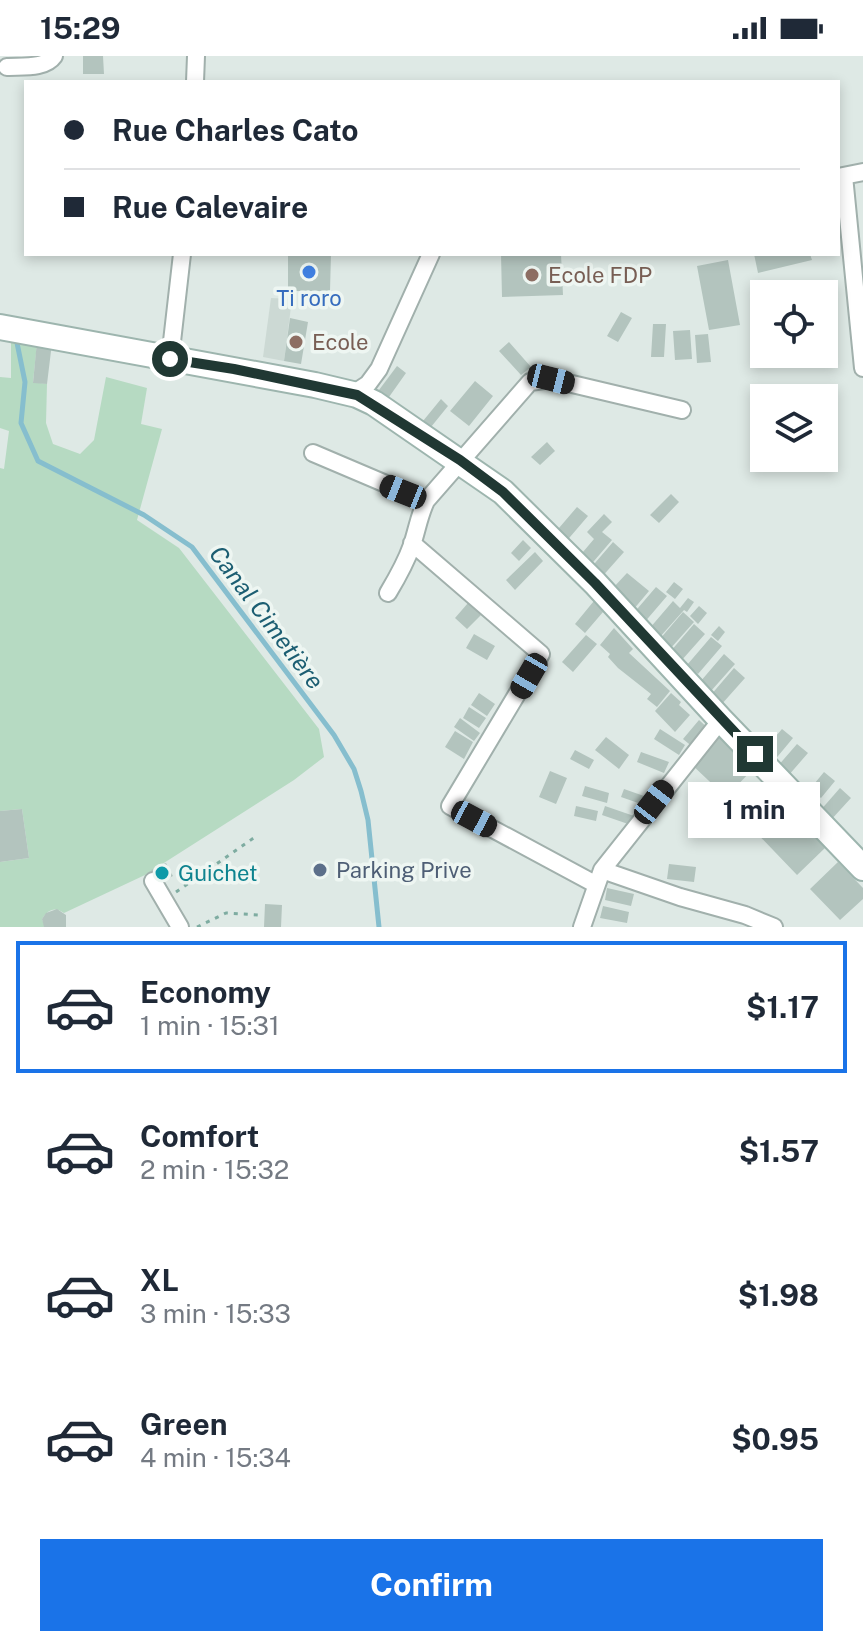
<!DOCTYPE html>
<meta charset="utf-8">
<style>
:root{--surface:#fff;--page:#f6f6f7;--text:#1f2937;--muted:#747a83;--line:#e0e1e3;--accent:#1a73e8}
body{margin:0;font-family:"Public Sans",sans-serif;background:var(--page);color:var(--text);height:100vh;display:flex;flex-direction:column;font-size:30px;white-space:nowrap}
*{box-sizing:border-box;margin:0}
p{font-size:26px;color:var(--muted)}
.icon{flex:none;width:44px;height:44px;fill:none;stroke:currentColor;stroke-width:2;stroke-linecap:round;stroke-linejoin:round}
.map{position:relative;height:871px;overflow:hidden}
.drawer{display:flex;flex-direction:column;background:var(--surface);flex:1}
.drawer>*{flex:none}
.banner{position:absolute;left:24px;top:24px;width:816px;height:176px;border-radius:0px;box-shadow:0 4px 12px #0003;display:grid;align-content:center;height:176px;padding:0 40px;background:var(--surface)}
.controls{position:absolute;left:750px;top:224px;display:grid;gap:16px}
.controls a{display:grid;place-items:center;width:88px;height:88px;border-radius:0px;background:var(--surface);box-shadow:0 4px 12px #0003;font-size:40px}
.end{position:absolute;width:36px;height:36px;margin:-18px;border:10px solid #203833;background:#fff;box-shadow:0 0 0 4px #fff}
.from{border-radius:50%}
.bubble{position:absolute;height:56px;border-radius:0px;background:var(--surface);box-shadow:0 4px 12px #0003;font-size:26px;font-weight:700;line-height:56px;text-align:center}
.car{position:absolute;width:24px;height:48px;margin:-24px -12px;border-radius:10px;box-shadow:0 0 6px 2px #0007;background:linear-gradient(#222 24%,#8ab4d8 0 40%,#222 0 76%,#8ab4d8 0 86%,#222 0)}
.banner b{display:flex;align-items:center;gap:28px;height:76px;font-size:30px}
.banner b+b{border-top:2px solid var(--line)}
.banner i{width:20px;height:20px;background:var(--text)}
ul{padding:14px 0 0;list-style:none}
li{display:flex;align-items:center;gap:24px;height:132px;margin:0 16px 12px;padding:0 24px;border:4px solid transparent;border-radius:0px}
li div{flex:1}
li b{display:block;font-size:30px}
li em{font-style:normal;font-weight:700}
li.current{border-color:var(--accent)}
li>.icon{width:72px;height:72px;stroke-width:1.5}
.action{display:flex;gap:16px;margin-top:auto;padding:16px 40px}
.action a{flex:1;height:92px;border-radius:0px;background:var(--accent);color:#fff;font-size:32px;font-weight:700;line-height:92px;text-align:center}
.status{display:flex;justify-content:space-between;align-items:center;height:56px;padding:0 40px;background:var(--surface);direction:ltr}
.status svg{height:22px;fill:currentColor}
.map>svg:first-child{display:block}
.built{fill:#ccd9d4}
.green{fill:#b6dac2}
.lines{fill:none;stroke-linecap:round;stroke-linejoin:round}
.stream{stroke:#86bece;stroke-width:5}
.building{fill:#b3c4be}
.minor-casing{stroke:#a1b0ac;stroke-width:20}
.secondary-casing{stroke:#9db5ae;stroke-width:28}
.path{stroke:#7eaca1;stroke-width:3;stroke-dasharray:4 6;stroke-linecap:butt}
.minor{stroke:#fff;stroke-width:16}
.secondary{stroke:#fff;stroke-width:24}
.route{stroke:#203833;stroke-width:10}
.shop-dot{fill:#3f7fe0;stroke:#eef6f2;stroke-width:3}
.education-dot{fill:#8d6e63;stroke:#eef6f2;stroke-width:3}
.service-dot{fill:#5c6f8a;stroke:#eef6f2;stroke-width:3}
.culture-dot{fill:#0f9aa8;stroke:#eef6f2;stroke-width:3}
.labels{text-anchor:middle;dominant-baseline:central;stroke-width:7;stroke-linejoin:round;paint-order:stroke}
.education-label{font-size:22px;fill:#785e54;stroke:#eef6f2;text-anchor:start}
.shop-label{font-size:22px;fill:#366cbe;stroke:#eef6f2}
.service-label{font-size:22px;fill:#4e5e75;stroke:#eef6f2;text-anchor:start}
.culture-label{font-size:22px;fill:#0d838f;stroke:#eef6f2;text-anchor:start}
.water-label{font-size:24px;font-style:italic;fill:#1c5e72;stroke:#eef6f2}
</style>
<div class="status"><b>15:29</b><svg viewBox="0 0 49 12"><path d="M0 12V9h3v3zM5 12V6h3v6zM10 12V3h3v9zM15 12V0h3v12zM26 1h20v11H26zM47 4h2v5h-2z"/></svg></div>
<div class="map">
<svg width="863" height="871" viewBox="0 0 863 871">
<rect width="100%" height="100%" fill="#dee9e5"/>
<path class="built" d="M271,242L292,243L284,305L263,301Z"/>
<path class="green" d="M11,272L38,278L33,326L47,328L46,367L53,388L80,398L94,384L106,321L147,332L141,368L162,373L137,464L179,492L319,673L324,701L294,724L145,819L64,857C54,850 48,854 42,863L45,871H0V806L29,802L22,753L0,755V412L4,413L9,375L0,372V321L11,322Z"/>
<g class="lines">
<path class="stream" d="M16,282L25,326L21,367L38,405L144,459L192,491L334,679L354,713L361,735L368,764L379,871"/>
</g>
<path class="building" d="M83,0H103L104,18H83Z
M288,198H331L330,235H288Z
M501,198H561L563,239L502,241Z
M754,198H810L812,204L758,217Z
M728,204L740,269L709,274L697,210Z
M621,256L632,262L618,286L607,280Z
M290,262L308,266L301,308L284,305Z
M653,268H666L664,301H651Z
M690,274L692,303L675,304L673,275Z
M708,278L711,306L697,307L695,279Z
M37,285L52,287L47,328L33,327Z
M509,286L531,311L521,319L499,295Z
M397,310L406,317L389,341L379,334Z
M475,325L493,340L469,370L450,355Z
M441,343L448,350L431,371L423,365Z
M547,386L555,395L540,409L531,401Z
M671,438L679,446L659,467L650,459Z
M577,451L588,460L564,488L553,479Z
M604,458L612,466L602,476L612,484L588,512L577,503L594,483L587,476Z
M523,484L531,492L519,505L511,497Z
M613,486L624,496L600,523L589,514Z
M535,496L543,505L515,534L506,524Z
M627,517L649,535L633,554L612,533Z
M674,526L683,533L675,543L666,536Z
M656,531L667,540L643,568L632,559Z
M598,540L609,549L585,577L575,568Z
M688,542L694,546L687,556L684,554L659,582L649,573L673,545L680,552Z
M468,547L481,559L467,573L455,562Z
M699,550L707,557L698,568L690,560Z
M683,556L694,566L670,593L659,584Z
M694,568L705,578L681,605L670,596Z
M719,570L725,576L718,585L711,579Z
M614,572L633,593L629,597L670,635L657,651L647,643L651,638L618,612L608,601L610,598L600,589Z
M474,578L495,590L487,604L466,592Z
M586,579L597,588L573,616L562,606Z
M711,581L722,590L698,618L687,609Z
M724,598L735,608L711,635L700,626Z
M734,612L745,622L721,649L710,640Z
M479,637L495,648L487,660L471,649Z
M671,637L681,646L679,649L690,659L675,676L655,655Z
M469,651L486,662L479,672L463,662Z
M460,662L480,677L474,685L454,671Z
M699,664L710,674L694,692L683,683Z
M660,673L685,689L679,699L654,683Z
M782,673L793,682L773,706L762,696Z
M455,675L473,686L464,703L445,691Z
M718,677L754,712L726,741L690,707Z
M606,681L629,699L619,713L595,694Z
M797,688L808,697L788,720L777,711Z
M575,694L594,704L589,713L570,703Z
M641,696L669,706L664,717L637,706Z
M550,715L567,722L556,748L539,741Z
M824,716L835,725L821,742L810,733Z
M585,730L609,737L607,747L582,740Z
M840,732L851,742L830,765L819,756Z
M624,733L644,740L641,748L621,741Z
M775,741L825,792L797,819L747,767Z
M576,750L598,755L596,765L574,760Z
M605,750L634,760L631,769L602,759Z
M701,752L715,756L707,782L693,777Z
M22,753L29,802L0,806V755Z
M838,806L863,832V843L840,864L810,833Z
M166,807L173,820L157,828L151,814Z
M669,808L696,811L694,826L667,823Z
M607,832L634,838L631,850L605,844Z
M265,848L282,849L281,871H264Z
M603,850L629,856L627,867L600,862Z
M57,853L66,859V871H44L42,863L46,857Z"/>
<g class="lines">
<g class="minor-casing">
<path id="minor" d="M7,11C22,10 45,13 54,0
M195,26L196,0
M844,120L863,312
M838,121L863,116
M170,303L182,198
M353,338L368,328L379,313L431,198
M313,397L426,445
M412,487L541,598L450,750L595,828
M388,537C397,522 406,506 412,489C417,474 419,460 426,445L530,326L551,323L682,354
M602,814L680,841L745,859L774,871
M153,825L180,871
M582,871L602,814L721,664"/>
</g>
<g class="secondary-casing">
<path id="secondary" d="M0,271L315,329L357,339L374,347L503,436L595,527L721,664L863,812"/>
</g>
<path class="path" d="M176,836L258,779
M197,871L226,857L258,859"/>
<use href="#minor" class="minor"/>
<use href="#secondary" class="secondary"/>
</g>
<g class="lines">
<path class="route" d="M170,303L234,313L357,339L460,404L503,436L595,527L755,698"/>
</g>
<circle class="shop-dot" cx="309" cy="216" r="8"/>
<g class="education-dot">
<circle cx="532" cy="219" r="8"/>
<circle cx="296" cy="286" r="8"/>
</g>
<circle class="service-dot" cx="320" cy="814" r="8"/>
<circle class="culture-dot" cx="162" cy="817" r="8"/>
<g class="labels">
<g class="education-label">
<text x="548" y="219">Ecole FDP</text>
<text x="312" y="286">Ecole</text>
</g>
<g class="shop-label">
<text x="309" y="242">Ti roro</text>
</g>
<g class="service-label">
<text x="336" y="814">Parking Prive</text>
</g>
<g class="culture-label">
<text x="178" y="817">Guichet</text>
</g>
<g class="water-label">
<text transform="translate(267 561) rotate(53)">Canal Cimetière</text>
</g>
</g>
</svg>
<div class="controls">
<a><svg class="icon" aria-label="locate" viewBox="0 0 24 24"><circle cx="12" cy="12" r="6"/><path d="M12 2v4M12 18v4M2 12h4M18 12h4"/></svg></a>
<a><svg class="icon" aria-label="layers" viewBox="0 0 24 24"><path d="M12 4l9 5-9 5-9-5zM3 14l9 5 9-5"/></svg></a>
</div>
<i class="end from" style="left:170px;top:303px"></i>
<i class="end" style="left:755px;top:698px"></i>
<div class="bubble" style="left:688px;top:726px;width:132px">1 min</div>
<i class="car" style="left:551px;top:323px;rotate:104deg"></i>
<i class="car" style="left:403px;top:436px;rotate:292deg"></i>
<i class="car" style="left:529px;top:620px;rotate:210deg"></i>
<i class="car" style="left:654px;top:746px;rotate:38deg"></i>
<i class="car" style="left:474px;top:763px;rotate:118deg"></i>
<div class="banner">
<b><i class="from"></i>Rue Charles Cato</b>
<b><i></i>Rue Calevaire</b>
</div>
</div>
<section class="drawer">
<ul>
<li class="current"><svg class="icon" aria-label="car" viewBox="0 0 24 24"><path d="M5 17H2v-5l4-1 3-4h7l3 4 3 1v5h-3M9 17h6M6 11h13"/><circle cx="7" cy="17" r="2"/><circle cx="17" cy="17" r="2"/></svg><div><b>Economy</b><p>1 min · 15:31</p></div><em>$1.17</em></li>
<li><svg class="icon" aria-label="car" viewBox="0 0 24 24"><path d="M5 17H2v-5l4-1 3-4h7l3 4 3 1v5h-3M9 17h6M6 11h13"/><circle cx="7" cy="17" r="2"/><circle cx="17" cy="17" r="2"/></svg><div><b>Comfort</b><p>2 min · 15:32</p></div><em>$1.57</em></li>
<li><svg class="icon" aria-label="car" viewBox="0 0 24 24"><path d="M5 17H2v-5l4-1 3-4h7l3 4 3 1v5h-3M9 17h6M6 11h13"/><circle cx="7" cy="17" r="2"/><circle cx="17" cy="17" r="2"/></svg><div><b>XL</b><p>3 min · 15:33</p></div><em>$1.98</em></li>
<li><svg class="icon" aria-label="car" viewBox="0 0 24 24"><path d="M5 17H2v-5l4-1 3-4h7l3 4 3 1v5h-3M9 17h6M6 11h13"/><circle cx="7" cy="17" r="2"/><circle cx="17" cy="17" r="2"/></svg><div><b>Green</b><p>4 min · 15:34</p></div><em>$0.95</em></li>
</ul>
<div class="action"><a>Confirm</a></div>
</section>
